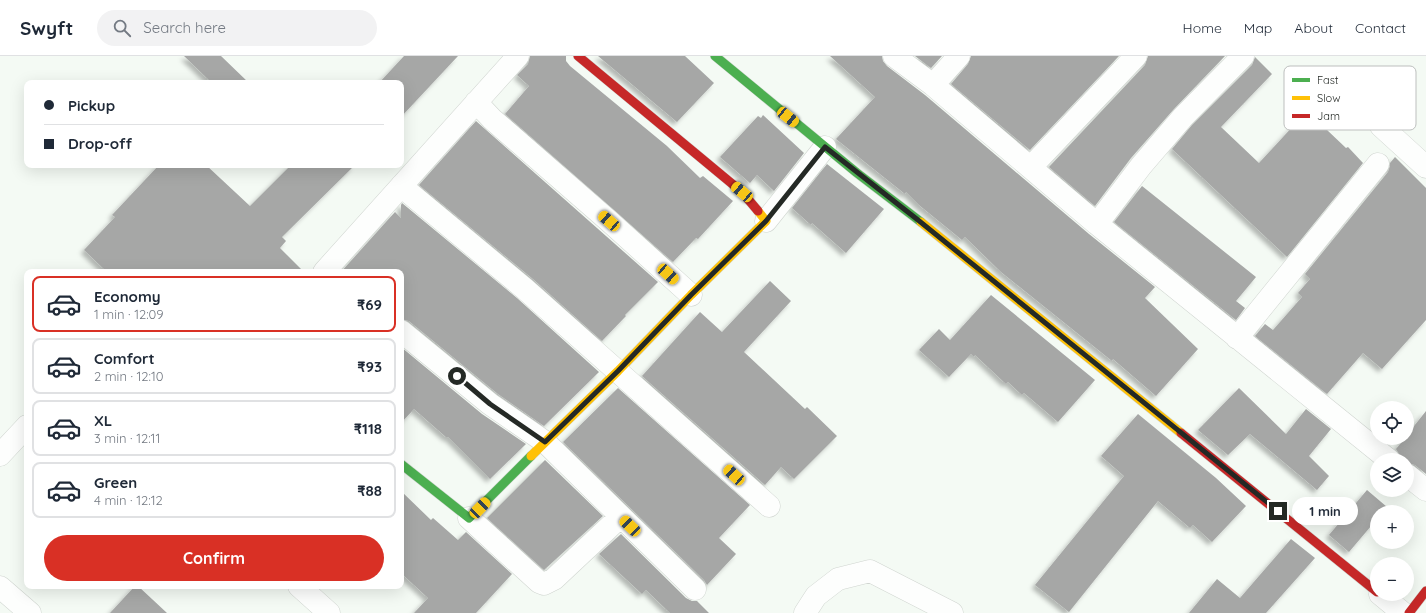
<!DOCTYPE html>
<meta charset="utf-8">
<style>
:root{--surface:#fff;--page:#f2f2f3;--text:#1f2937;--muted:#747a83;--line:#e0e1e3;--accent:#d93025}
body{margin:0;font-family:Quicksand,sans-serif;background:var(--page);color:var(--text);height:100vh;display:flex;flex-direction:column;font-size:15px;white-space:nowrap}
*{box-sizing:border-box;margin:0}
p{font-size:13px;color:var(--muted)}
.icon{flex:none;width:22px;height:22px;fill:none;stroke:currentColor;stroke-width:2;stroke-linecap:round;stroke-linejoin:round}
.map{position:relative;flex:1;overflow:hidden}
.drawer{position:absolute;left:24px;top:213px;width:380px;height:320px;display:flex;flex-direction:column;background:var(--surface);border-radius:8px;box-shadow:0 4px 16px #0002}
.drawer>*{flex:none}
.guide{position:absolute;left:24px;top:24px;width:380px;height:88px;border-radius:8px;box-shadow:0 4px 16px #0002;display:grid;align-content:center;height:88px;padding:0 20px;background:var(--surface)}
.controls{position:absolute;left:1370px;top:345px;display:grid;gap:8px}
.controls a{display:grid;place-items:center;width:44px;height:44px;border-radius:50%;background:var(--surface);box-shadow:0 4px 16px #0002;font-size:20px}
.end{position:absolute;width:18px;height:18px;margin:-9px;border:5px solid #242925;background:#fff;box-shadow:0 0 0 2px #fff}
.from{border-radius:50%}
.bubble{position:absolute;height:28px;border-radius:14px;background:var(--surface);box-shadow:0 4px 16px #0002;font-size:13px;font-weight:700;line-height:28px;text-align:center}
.car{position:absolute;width:12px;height:24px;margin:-12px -6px;border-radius:5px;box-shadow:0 0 3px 1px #0007;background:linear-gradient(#f5c518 24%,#345 0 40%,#f5c518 0 76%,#345 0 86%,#f5c518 0)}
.guide b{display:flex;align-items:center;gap:14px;height:38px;font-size:15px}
.guide b+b{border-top:1px solid var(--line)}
.guide i{width:10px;height:10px;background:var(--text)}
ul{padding:7px 0 0;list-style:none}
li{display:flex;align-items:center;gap:12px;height:56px;margin:0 8px 6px;padding:0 12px;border:2px solid var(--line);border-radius:8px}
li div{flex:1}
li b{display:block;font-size:15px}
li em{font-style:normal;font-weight:700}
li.active{border-color:var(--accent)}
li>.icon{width:36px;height:36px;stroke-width:1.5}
.cta{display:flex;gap:8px;margin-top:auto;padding:8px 20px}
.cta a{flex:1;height:46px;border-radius:24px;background:var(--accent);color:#fff;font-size:16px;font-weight:700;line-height:46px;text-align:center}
header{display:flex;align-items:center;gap:24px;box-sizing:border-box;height:56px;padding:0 20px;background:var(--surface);border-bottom:1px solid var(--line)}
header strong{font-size:19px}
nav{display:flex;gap:22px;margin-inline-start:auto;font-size:14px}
.search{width:280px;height:36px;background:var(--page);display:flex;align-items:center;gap:10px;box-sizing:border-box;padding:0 14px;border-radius:22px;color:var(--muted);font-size:15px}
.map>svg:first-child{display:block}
.building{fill:#a6a7a6;filter:url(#shadow)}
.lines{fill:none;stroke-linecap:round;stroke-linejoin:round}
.street-casing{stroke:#d0d5d0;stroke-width:23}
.fast-casing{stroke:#d0d5d0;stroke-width:10}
.slow-casing{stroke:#d0d5d0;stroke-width:10}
.jam-casing{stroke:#d0d5d0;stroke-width:10}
.street{stroke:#fdfefd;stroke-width:22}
.fast{stroke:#4caf50;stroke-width:9}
.slow{stroke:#ffc107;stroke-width:9}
.jam{stroke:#c62828;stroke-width:9}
.route{stroke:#242925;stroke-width:5}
.key{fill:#fff;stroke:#bdbfbe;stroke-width:1}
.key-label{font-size:11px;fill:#242925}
</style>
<header>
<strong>Swyft</strong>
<div class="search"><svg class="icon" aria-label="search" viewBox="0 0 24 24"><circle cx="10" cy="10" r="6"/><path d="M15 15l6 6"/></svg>Search here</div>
<nav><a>Home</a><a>Map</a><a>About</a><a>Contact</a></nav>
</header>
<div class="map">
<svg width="1426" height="557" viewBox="0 0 1426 557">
<defs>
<filter id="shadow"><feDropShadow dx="-3.5" dy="3.5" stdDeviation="2" flood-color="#0004"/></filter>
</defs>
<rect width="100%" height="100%" fill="#f4faf4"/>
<path class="building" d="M184,0H221L249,27H212Z
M404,0H458L401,61V27H379Z
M530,0H566V5L570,10L667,90L700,122L703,120L733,145L698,183L696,182L673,206L505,58L529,30L517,19L528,8Z
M598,0H685L714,27L677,66Z
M830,0H882L883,5L887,10L925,39L1089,178L1155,231L1145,242L1198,293L1156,340L1113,303L1112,305L1001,216L965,181L962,184L919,149L906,136L905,138L836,83L875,41Z
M915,0H942L931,12Z
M971,0H1119L1030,94L951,28L968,8Z
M1148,0H1225L1174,53L1131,102L1095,150L1049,111L1145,9Z
M1255,1L1272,18L1221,71L1259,107L1307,55L1346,92L1348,91L1363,107L1287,201L1172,93L1192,69L1252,9Z
M763,59L804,97L774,135L757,119L750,127L720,101L758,60L761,62Z
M476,65L658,226L625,259L626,260L602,285L533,223L419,129Z
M1395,101L1426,132V264L1382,313L1363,297L1327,338L1255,280L1265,268L1273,274L1302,241L1298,237L1310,223L1305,218L1388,116L1390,110V107Z
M827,108L884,153L846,197L812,167L811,169L792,152Z
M159,109H206L250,150L291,109H355L282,181L286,185L280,192L304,216H107L84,194L115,161L112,159Z
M1142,130L1256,221L1236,245L1245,252L1236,264L1114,166Z
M402,147L517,242L599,316L544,370L498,338L409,265L401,263V216H341L395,156L401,162V149Z
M770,225L791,245L744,296L805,353L807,351L837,380L794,423L781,411L765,429L642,320L700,256L722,276Z
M991,239L1095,324L1058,366L1024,337L1022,339L1008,326L1006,328L975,299L974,301L971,298L949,321L919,294L939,273L950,284Z
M401,291L482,358L526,388L490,423L448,381L447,382L414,353L401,367Z
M618,332L750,449L719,482L736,498L707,529L704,524L563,386Z
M1239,332L1286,378L1306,353L1331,373L1309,400L1329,420L1317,434L1250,378L1228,399L1198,374Z
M1426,355V418L1415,409L1408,407L1407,404H1404L1401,401L1396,393L1405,382H1407V379Z
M1138,358L1216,422L1246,450L1212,486L1193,469L1190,472L1158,445L1069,556L1035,529L1124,420L1101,400Z
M545,404L603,460L544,514L487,462Z
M1367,434L1387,451L1383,456H1377V463L1349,496L1329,479Z
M401,435L431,464L433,462L458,484L466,476L512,518L476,557H414L428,542L401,517Z
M621,478L686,542L692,545H697L709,557H670L646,534L642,538L599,498Z
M1291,483L1315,502L1266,557H1189L1217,523L1240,542Z
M135,530H138L167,557H110Z"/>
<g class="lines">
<g class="street-casing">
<path id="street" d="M894,0L933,29L1097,168L1389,404
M933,29L959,0
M476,46L492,63L609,165L691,239
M1381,70L1426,111
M1031,111L1136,0
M401,130L525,233L769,450
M766,165L825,91
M1097,168L1141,110L1183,61L1243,0
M324,216L518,0
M401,275L490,348L545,386L695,533
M1237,282L1378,108
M0,399L27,370
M1407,419L1426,434
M469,462L539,526L544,528L554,523L620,461
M299,530L329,557
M0,531L30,557
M1380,538L1403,557
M805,557L816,540L838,523L870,515L952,557"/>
</g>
<g class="fast-casing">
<path id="fast" d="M715,0L857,117L921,166
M401,408L469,462L531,400"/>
</g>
<g class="slow-casing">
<path id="slow" d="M921,166L1181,377
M531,400L618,315L691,239L766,165L758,155"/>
</g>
<g class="jam-casing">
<path id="jam" d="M578,0L742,136L758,155
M1181,377L1377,536
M1409,557L1426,535"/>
</g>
<use href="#street" class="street"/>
<use href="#fast" class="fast"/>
<use href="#slow" class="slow"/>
<use href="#jam" class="jam"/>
</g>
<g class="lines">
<path class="route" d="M457,320L490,348L545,386L618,315L691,239L766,165L825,91L918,164L1278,455"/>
</g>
<rect x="1284" y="10" width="132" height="64" rx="6" class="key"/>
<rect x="1292" y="22" width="18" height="4" fill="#4caf50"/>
<rect x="1292" y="40" width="18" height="4" fill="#ffc107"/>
<rect x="1292" y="58" width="18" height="4" fill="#c62828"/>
<g class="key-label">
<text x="1317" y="28">Fast</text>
<text x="1317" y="46">Slow</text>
<text x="1317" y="64">Jam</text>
</g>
</svg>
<div class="controls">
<a><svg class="icon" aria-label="locate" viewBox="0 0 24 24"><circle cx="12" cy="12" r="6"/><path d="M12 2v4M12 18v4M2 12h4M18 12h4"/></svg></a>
<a><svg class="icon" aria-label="layers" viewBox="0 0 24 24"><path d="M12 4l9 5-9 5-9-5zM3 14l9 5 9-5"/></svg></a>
<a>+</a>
<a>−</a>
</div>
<i class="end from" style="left:457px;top:320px"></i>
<i class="end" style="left:1278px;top:455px"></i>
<div class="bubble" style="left:1292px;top:441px;width:66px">1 min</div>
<i class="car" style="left:788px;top:61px;rotate:129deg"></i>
<i class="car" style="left:742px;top:136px;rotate:310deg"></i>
<i class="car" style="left:609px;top:165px;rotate:311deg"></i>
<i class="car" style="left:668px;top:218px;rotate:132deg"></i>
<i class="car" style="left:734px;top:419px;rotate:312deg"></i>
<i class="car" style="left:480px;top:452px;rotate:44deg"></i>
<i class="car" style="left:630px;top:470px;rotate:314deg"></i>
<div class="guide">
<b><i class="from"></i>Pickup</b>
<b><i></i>Drop-off</b>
</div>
<section class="drawer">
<ul>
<li class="active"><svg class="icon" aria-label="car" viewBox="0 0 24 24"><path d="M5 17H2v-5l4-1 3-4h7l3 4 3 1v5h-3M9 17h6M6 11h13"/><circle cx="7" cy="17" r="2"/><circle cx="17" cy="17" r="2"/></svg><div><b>Economy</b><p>1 min · 12:09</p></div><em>₹69</em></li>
<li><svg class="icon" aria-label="car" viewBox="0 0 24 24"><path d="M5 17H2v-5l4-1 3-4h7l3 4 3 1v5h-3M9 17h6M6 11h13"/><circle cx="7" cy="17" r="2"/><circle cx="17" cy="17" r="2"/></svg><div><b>Comfort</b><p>2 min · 12:10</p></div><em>₹93</em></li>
<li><svg class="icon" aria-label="car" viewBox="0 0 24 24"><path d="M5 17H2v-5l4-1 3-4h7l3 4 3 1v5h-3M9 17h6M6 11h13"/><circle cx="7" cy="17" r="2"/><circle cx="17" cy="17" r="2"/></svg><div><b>XL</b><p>3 min · 12:11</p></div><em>₹118</em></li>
<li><svg class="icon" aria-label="car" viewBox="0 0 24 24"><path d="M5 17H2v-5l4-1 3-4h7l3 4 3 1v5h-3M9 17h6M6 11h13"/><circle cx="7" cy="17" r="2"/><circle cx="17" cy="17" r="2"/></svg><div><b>Green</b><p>4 min · 12:12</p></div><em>₹88</em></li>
</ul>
<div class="cta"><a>Confirm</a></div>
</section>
</div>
